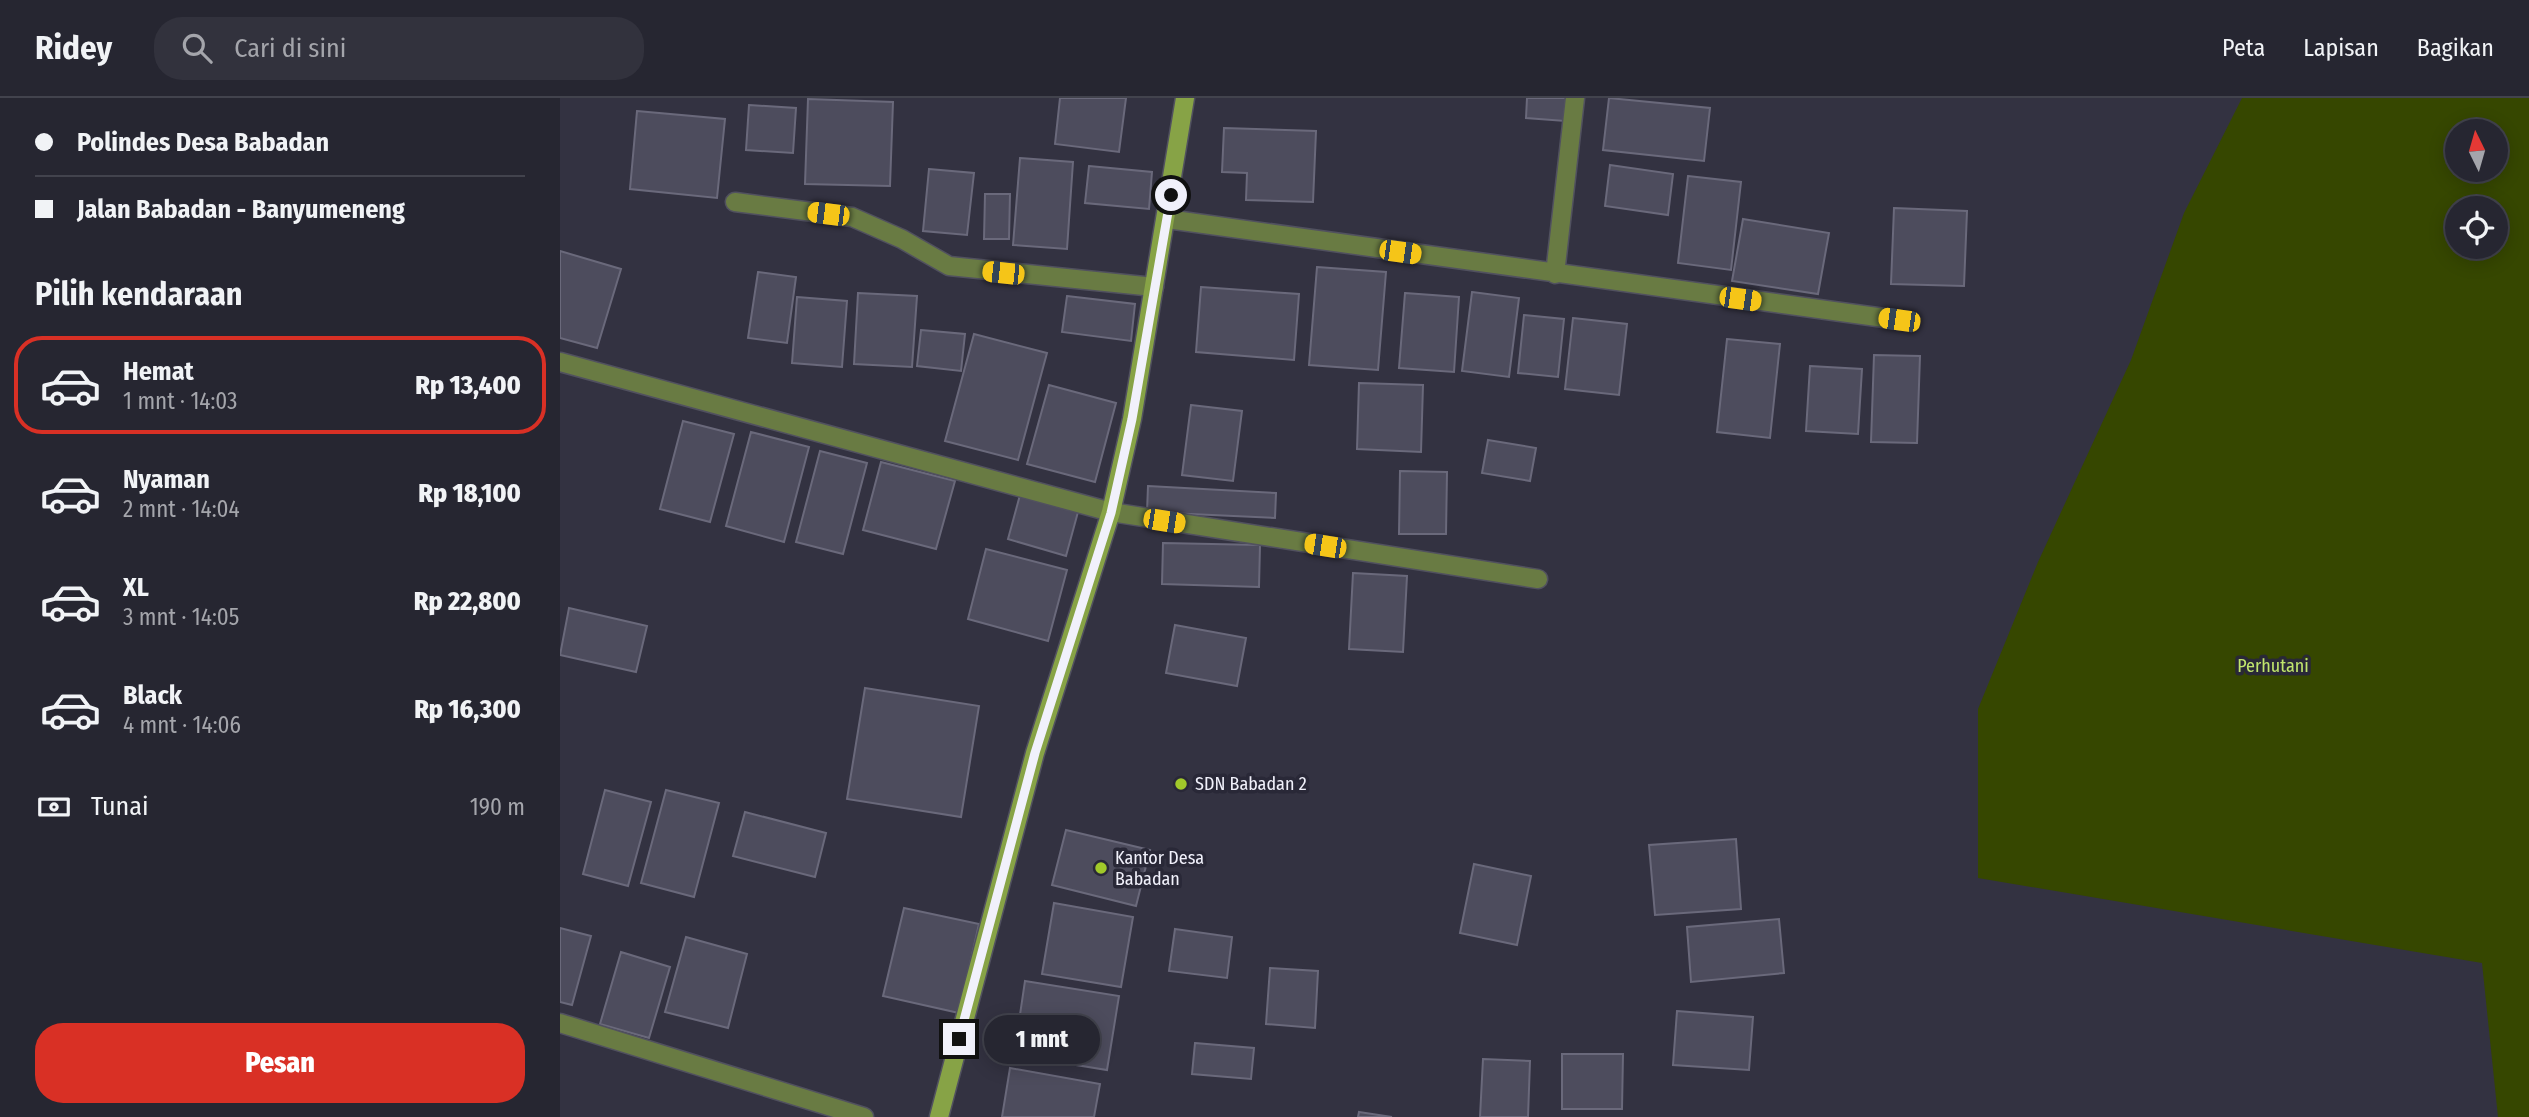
<!DOCTYPE html>
<html lang="id">
<meta charset="utf-8">
<style>
:root{--surface:#262631;--page:#32323d;--text:#f1f3f6;--muted:#a4a5ab;--line:#42434d;--accent:#d93025}
body{margin:0;font-family:"Fira Sans Condensed",sans-serif;background:var(--page);color:var(--text);height:100vh;display:flex;flex-direction:column;font-size:26px;white-space:nowrap}
*{box-sizing:border-box;margin:0}
p{font-size:23px;color:var(--muted)}
.icon{flex:none;width:38px;height:38px;fill:none;stroke:currentColor;stroke-width:2;stroke-linecap:round;stroke-linejoin:round}
.map{position:relative;flex:1;overflow:hidden}
.details{display:flex;flex-direction:column;background:var(--surface);width:560px}
.details>*{flex:none}
.top-card{display:grid;align-content:center;height:154px;padding:0 35px;background:var(--surface)}
.needle{width:46px;rotate:355deg}
.buttons{position:absolute;left:1885px;top:21px;display:grid;gap:14px}
.buttons a{display:grid;place-items:center;width:63px;height:63px;border-radius:50%;background:var(--surface);box-shadow:0 4px 18px #0003,0 0 0 2px var(--line);font-size:35px}
.end{position:absolute;width:32px;height:32px;margin:-16px;border:9px solid #f1f1fb;background:#111;box-shadow:0 0 0 4px #111}
.from{border-radius:50%}
.bubble{position:absolute;height:49px;border-radius:24px;background:var(--surface);box-shadow:0 4px 18px #0003,0 0 0 2px var(--line);font-size:23px;font-weight:800;line-height:49px;text-align:center}
.car{position:absolute;width:21px;height:42px;margin:-21px -10px;border-radius:9px;box-shadow:0 0 5px 2px #0007;background:linear-gradient(#f5c518 24%,#345 0 40%,#f5c518 0 76%,#345 0 86%,#f5c518 0)}
.top-card b{display:flex;align-items:center;gap:24px;height:66px;font-size:26px}
.top-card b+b{border-top:2px solid var(--line)}
.top-card i{width:18px;height:18px;background:var(--text)}
ul{padding:0;list-style:none}
li{display:flex;align-items:center;gap:21px;height:98px;margin:0 14px 10px;padding:0 21px;border:4px solid transparent;border-radius:28px}
li div{flex:1}
li b{display:block;font-size:26px}
li em{font-style:normal;font-weight:800}
li.on{border-color:var(--accent)}
li>.icon{width:63px;height:63px;stroke-width:1.5}
h2{padding:0 35px;font-size:32px;line-height:84px}
.pay{display:flex;align-items:center;gap:18px;height:77px;padding:0 35px;font-size:26px}
.pay p{margin-inline-start:auto}
.cta{display:flex;gap:14px;margin-top:auto;padding:14px 35px}
.cta a{flex:1;height:80px;border-radius:28px;background:var(--accent);color:#fff;font-size:28px;font-weight:800;line-height:80px;text-align:center}
header{display:flex;align-items:center;gap:42px;box-sizing:border-box;height:98px;padding:0 35px;background:var(--surface);border-bottom:2px solid var(--line)}
header strong{font-size:33px}
nav{display:flex;gap:38px;margin-inline-start:auto;font-size:24px}
.search{width:490px;height:63px;background:var(--page);display:flex;align-items:center;gap:18px;box-sizing:border-box;padding:0 24px;border-radius:28px;color:var(--muted);font-size:26px}
main{display:flex;flex:1;min-height:0}
.map>svg:first-child{display:block}
.green{fill:#364700;fill-rule:evenodd}
.building{fill:#4d4c5d;stroke:#6a697b;stroke-width:2}
.lines{fill:none;stroke-linecap:round;stroke-linejoin:round}
.street-casing{stroke:#51515f;stroke-width:21}
.secondary-casing{stroke:#51515f;stroke-width:21}
.street{stroke:#697b43;stroke-width:18}
.secondary{stroke:#87a346;stroke-width:18}
.route{stroke:#f1f1fb;stroke-width:9}
.poi-dot{fill:#a1c92a;stroke:#292837;stroke-width:2.5}
.labels{text-anchor:middle;dominant-baseline:central;stroke-width:7;stroke-linejoin:round;paint-order:stroke}
.park-label{font-size:18px;fill:#c1e66d;stroke:#292837}
.poi-label{font-size:18px;fill:#f1f1fb;stroke:#292837;text-anchor:start}
</style>
<header>
<strong>Ridey</strong>
<div class="search"><svg class="icon" aria-label="search" viewBox="0 0 24 24"><circle cx="10" cy="10" r="6"/><path d="M15 15l6 6"/></svg>Cari di sini</div>
<nav><a>Peta</a><a>Lapisan</a><a>Bagikan</a></nav>
</header>
<main>
<section class="details">
<div class="top-card">
<b><i class="from"></i>Polindes Desa Babadan</b>
<b><i></i>Jalan Babadan - Banyumeneng</b>
</div>
<h2>Pilih kendaraan</h2>
<ul>
<li class="on"><svg class="icon" aria-label="car" viewBox="0 0 24 24"><path d="M5 17H2v-5l4-1 3-4h7l3 4 3 1v5h-3M9 17h6M6 11h13"/><circle cx="7" cy="17" r="2"/><circle cx="17" cy="17" r="2"/></svg><div><b>Hemat</b><p>1 mnt · 14:03</p></div><em>Rp 13,400</em></li>
<li><svg class="icon" aria-label="car" viewBox="0 0 24 24"><path d="M5 17H2v-5l4-1 3-4h7l3 4 3 1v5h-3M9 17h6M6 11h13"/><circle cx="7" cy="17" r="2"/><circle cx="17" cy="17" r="2"/></svg><div><b>Nyaman</b><p>2 mnt · 14:04</p></div><em>Rp 18,100</em></li>
<li><svg class="icon" aria-label="car" viewBox="0 0 24 24"><path d="M5 17H2v-5l4-1 3-4h7l3 4 3 1v5h-3M9 17h6M6 11h13"/><circle cx="7" cy="17" r="2"/><circle cx="17" cy="17" r="2"/></svg><div><b>XL</b><p>3 mnt · 14:05</p></div><em>Rp 22,800</em></li>
<li><svg class="icon" aria-label="car" viewBox="0 0 24 24"><path d="M5 17H2v-5l4-1 3-4h7l3 4 3 1v5h-3M9 17h6M6 11h13"/><circle cx="7" cy="17" r="2"/><circle cx="17" cy="17" r="2"/></svg><div><b>Black</b><p>4 mnt · 14:06</p></div><em>Rp 16,300</em></li>
</ul>
<div class="pay"><svg class="icon" aria-label="cash" viewBox="0 0 24 24"><path d="M3 7h18v10H3z"/><circle cx="12" cy="12" r="2"/></svg>Tunai<p>190 m</p></div>
<div class="cta"><a>Pesan</a></div>
</section>
<div class="map">
<svg width="1969" height="1019" viewBox="0 0 1969 1019">
<rect width="100%" height="100%" fill="#333241"/>
<path class="green" d="M1682,0H1969V1019H1938L1922,865L1418,780V611L1478,464L1571,262L1624,115ZM1897,33H1936V72H1897ZM1897,110H1936V149H1897Z"/>
<path class="building" d="M500,0H566L559,54L495,46Z
M967,0H1006L1005,23L966,20Z
M1049,0L1150,10L1144,63L1043,52Z
M248,1L333,4L330,88L245,86Z
M189,7L236,10L233,55L186,52Z
M77,13L165,21L157,100L70,91Z
M664,30L756,33L753,104L686,102L687,75L662,74Z
M460,60L513,64L507,151L453,147Z
M1050,67L1113,76L1108,117L1045,108Z
M529,68L592,74L589,111L525,105Z
M369,71L414,75L407,137L363,133Z
M1128,78L1181,84L1171,172L1118,165Z
M425,96H450L449,141H424Z
M1334,110L1407,113L1404,188L1331,186Z
M1183,121L1269,135L1258,196L1172,183Z
M0,153L61,171L37,250L0,240Z
M757,169L826,174L818,272L749,267Z
M198,174L236,179L227,245L188,240Z
M641,189L739,196L734,262L636,254Z
M912,194L959,200L949,279L902,273Z
M298,195L357,198L352,269L294,266Z
M845,195L899,199L894,274L839,270Z
M507,198L575,206L571,243L502,234Z
M237,199L287,203L282,269L232,265Z
M964,217L1004,221L998,279L958,275Z
M1013,220L1067,226L1059,297L1005,291Z
M361,232L405,236L401,273L357,268Z
M414,236L487,255L458,362L385,343Z
M1167,241L1220,246L1210,340L1157,334Z
M1314,257L1360,258L1357,345L1311,344Z
M1250,268L1302,271L1298,336L1246,333Z
M799,285L863,287L861,354L797,351Z
M489,287L556,305L535,384L467,366Z
M631,307L682,313L673,383L622,377Z
M123,323L174,336L150,424L100,411Z
M191,334L249,349L224,444L166,428Z
M928,342L976,350L970,383L922,375Z
M260,353L307,365L283,456L236,444Z
M321,364L395,383L376,451L303,432Z
M840,373L887,374L886,436H839Z
M588,388L716,395L715,420L587,414Z
M460,397L518,414L506,458L448,441Z
M603,445L700,447L699,489L602,486Z
M426,451L507,472L488,543L408,521Z
M793,475L847,478L843,554L789,551Z
M9,510L87,528L76,574L0,557Z
M615,527L686,540L677,588L606,575Z
M305,590L419,608L401,719L287,701Z
M45,692L91,704L68,788L23,776Z
M106,692L159,705L134,799L81,785Z
M185,714L266,735L255,779L173,758Z
M506,732L590,752L576,808L492,787Z
M1176,741L1181,811L1095,817L1089,747Z
M914,766L971,778L957,847L900,835Z
M494,805L573,819L561,889L482,876Z
M344,810L419,826L399,915L323,898Z
M1219,821L1224,875L1131,884L1127,829Z
M0,830L31,838L12,907L0,904Z
M615,831L672,839L667,880L609,873Z
M126,839L187,856L168,930L105,914Z
M61,854L110,869L89,940L40,926Z
M710,870L758,873L755,930L706,926Z
M465,883L559,898L547,972L454,957Z
M1117,913L1193,919L1189,972L1113,967Z
M635,945L694,950L691,981L632,976Z
M1002,956H1063L1062,1011H1002Z
M923,961L970,963L968,1019H920Z
M450,970L540,986L534,1019H442Z
M799,1014L832,1019H798Z"/>
<g class="lines">
<g class="street-casing">
<path id="street" d="M175,104L292,119L342,141L389,168L594,189
M607,121L1339,222
M995,176L1015,0
M0,264L551,414L978,481
M0,925L304,1019"/>
</g>
<g class="secondary-casing">
<path id="secondary" d="M379,1019L475,655L551,414L572,321L625,0"/>
</g>
<use href="#street" class="street"/>
<use href="#secondary" class="secondary"/>
</g>
<g class="lines">
<path class="route" d="M399,941L475,655L551,415L572,321L611,97"/>
</g>
<g class="poi-dot">
<circle cx="621" cy="686" r="7"/>
<circle cx="541" cy="770" r="7"/>
</g>
<g class="labels">
<g class="park-label">
<text x="1713" y="568">Perhutani</text>
</g>
<g class="poi-label">
<text x="635" y="686">SDN Babadan 2</text>
<text x="555" y="760">Kantor Desa<tspan x="555" dy="21">Babadan</tspan></text>
</g>
</g>
</svg>
<div class="buttons">
<a><svg class="needle" viewBox="-14 -14 28 28"><path d="M0-13l5 13h-10z" fill="#e53935"/><path d="M0 13l5-13h-10z" fill="#a4a5ab"/></svg></a>
<a><svg class="icon" aria-label="locate" viewBox="0 0 24 24"><circle cx="12" cy="12" r="6"/><path d="M12 2v4M12 18v4M2 12h4M18 12h4"/></svg></a>
</div>
<i class="end from" style="left:611px;top:97px"></i>
<i class="end" style="left:399px;top:941px"></i>
<div class="bubble" style="left:424px;top:917px;width:116px">1 mnt</div>
<i class="car" style="left:268px;top:116px;rotate:277deg"></i>
<i class="car" style="left:840px;top:154px;rotate:98deg"></i>
<i class="car" style="left:443px;top:175px;rotate:276deg"></i>
<i class="car" style="left:1180px;top:201px;rotate:98deg"></i>
<i class="car" style="left:1339px;top:222px;rotate:278deg"></i>
<i class="car" style="left:604px;top:423px;rotate:99deg"></i>
<i class="car" style="left:765px;top:448px;rotate:279deg"></i>
</div>
</main>
